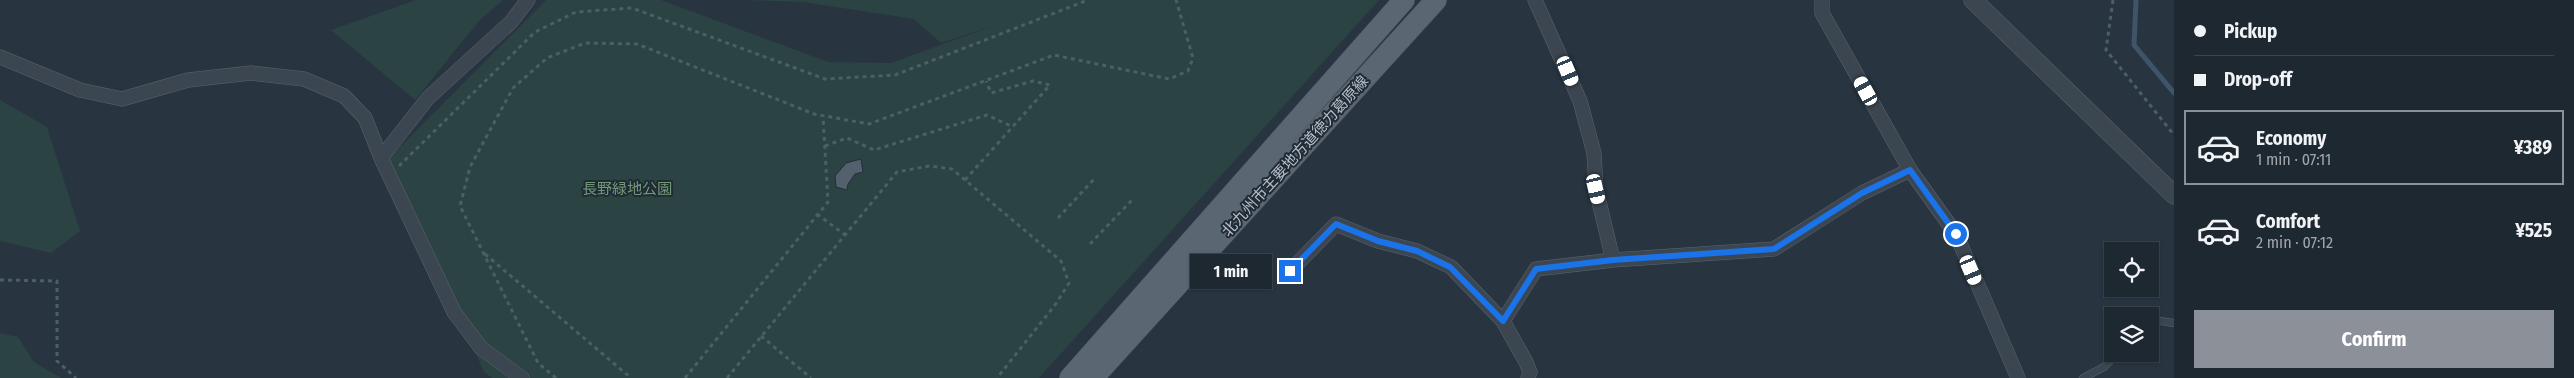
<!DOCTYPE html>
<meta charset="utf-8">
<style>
:root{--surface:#1e2831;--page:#2b343d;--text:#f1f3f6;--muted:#a1a6ab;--line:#3c444d;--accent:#8c9099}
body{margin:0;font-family:"Fira Sans Condensed","Noto Sans JP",sans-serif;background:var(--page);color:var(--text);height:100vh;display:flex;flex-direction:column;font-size:19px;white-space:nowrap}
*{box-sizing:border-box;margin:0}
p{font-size:16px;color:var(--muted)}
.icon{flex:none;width:28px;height:28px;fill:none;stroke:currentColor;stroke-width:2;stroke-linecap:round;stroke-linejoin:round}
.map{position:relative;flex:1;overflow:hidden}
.sheet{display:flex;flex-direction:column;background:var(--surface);width:400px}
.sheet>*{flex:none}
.top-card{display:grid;align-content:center;height:110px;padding:0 20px;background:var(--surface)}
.fabs{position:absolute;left:2104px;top:242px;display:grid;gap:10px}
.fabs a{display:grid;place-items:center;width:55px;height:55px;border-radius:0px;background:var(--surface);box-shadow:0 1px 4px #0004,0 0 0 1px var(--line);font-size:25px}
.end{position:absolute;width:22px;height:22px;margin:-11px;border:6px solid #1a73e8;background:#fff;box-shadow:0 0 0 2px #fff}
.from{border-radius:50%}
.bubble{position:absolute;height:35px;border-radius:0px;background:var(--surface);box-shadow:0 1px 4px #0004,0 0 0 1px var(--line);font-size:16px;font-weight:700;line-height:35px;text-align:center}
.car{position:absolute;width:15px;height:30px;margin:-15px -8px;border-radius:6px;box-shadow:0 0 4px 1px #0007;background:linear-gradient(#fff 24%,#345 0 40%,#fff 0 76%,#345 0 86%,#fff 0)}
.top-card b{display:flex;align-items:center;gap:18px;height:48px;font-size:19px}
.top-card b+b{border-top:1px solid var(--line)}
.top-card i{width:12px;height:12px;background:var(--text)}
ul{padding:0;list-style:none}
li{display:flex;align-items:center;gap:15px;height:75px;margin:0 10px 8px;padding:0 10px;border:2px solid transparent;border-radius:0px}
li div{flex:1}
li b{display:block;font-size:19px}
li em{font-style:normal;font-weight:700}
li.on{border-color:var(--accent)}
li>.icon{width:45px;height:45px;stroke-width:1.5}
.primary-button{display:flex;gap:10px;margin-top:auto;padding:10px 20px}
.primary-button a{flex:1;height:58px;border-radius:0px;background:var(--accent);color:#fff;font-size:20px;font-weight:700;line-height:58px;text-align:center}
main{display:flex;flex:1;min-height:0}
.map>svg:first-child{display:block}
.green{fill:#2b4343}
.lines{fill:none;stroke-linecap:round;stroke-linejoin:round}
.stream{stroke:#3f5469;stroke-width:5}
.building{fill:#53606e;stroke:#232d38}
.service-casing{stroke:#5a646e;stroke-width:8}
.minor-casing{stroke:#5a646e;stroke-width:15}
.tertiary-casing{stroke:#5a646e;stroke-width:19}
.primary-casing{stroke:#49525d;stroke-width:22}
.path{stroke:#4a6061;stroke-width:3;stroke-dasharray:4 4;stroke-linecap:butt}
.service{stroke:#3c4651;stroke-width:7}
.minor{stroke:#3c4651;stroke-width:14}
.tertiary{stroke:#3c4651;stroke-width:18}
.primary{stroke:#5a6671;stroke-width:21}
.route{stroke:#1a73e8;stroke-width:6}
.labels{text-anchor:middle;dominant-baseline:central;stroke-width:4;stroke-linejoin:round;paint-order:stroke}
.street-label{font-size:15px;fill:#b9c1cb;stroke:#212b36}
.park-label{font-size:15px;fill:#719a77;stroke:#212b36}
</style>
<main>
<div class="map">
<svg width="2174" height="378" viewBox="0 0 2174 378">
<rect width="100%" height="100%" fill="#283541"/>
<path class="green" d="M416,0H503L479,21L415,100L331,30Z
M546,0H661L828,62L891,63L995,25L941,43L914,19L803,2L744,0H1379L1039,378H492L484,372L389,158Z
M0,100L47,127L80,231L51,253L0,241Z
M0,333L18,337L34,362L61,378H0Z"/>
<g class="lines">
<path class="stream" d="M2136,0L2134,45L2174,93"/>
</g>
<path class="building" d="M861,159L863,172L855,174L848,184L847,190L836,187L835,176L846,163Z"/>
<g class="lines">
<g class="service-casing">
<path id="service" d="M2150,324L2154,320L2174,323
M2083,378L2104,367L2117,354"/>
</g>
<g class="minor-casing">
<path id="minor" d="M1535,0L1580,101L1594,153L1596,189L1613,260
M1822,0V13L1910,170L1956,234L2018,378
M0,57L80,90L122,99L188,80L251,73L304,79L344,96L365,118L381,158L454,312L481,348L522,378
M381,158L428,98L511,22L528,0
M1290,271L1336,224L1378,241L1417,251L1451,267L1503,321L1526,362L1530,372L1528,378
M1503,321L1536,269L1613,260L1774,249L1862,193L1910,170"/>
</g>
<g class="tertiary-casing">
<path id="tertiary" d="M1973,0L2174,195"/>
</g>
<g class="primary-casing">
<path id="primary" d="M1070,378L1404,0
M1093,378L1436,0"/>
</g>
<path class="path" d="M2113,0L2106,50L2174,135
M825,146L847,138L874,150L987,115L1013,127
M399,166L535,32L576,12L632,8L825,79L895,75L1088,0
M965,180L1050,85L1033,81L991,93L986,81
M817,214L845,235
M1058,218L1096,177
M1090,244L1132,200
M485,254L631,378
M0,280L57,281V361L76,378
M761,336L811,378
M556,378L538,363L460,206L470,167L513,88L547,58L585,43L637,44L814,114L869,124L1054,55L1169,79L1188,71L1193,58L1176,0
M685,378L828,202L823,116
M727,378L897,172L929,166L952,169L1061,261L1069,283L1055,305L997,378"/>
<use href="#service" class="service"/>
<use href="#minor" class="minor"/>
<use href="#tertiary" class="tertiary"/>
<use href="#primary" class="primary"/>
</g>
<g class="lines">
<path class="route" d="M1290,271L1336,224L1378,241L1417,251L1450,267L1503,321L1536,269L1613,260L1774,249L1862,193L1910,170L1956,234"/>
</g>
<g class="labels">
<g class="street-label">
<text transform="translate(1295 156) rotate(-48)">北九州市主要地方道徳力葛原線</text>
</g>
<g class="park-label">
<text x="627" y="189">長野緑地公園</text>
</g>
</g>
</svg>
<div class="fabs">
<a><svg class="icon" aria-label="locate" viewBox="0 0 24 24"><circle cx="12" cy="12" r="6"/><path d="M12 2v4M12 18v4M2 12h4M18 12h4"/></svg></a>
<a><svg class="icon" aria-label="layers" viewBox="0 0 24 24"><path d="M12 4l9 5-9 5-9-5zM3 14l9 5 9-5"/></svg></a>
</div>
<i class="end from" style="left:1956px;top:234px"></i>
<i class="end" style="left:1290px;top:271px"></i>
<div class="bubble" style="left:1190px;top:254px;width:82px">1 min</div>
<i class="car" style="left:1568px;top:71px;rotate:157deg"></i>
<i class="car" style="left:1866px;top:91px;rotate:331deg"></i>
<i class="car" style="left:1596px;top:189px;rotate:167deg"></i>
<i class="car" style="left:1971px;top:270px;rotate:157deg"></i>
</div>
<section class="sheet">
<div class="top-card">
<b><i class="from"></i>Pickup</b>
<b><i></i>Drop-off</b>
</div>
<ul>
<li class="on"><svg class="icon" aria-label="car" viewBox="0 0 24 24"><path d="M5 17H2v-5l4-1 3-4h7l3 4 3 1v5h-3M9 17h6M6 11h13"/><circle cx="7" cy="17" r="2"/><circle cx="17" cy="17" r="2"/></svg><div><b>Economy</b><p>1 min · 07:11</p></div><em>¥389</em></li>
<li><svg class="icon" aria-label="car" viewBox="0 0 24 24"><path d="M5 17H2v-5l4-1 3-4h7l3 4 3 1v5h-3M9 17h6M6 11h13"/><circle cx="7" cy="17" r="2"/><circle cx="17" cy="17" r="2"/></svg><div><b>Comfort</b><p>2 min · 07:12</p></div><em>¥525</em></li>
</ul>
<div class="primary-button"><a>Confirm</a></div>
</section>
</main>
